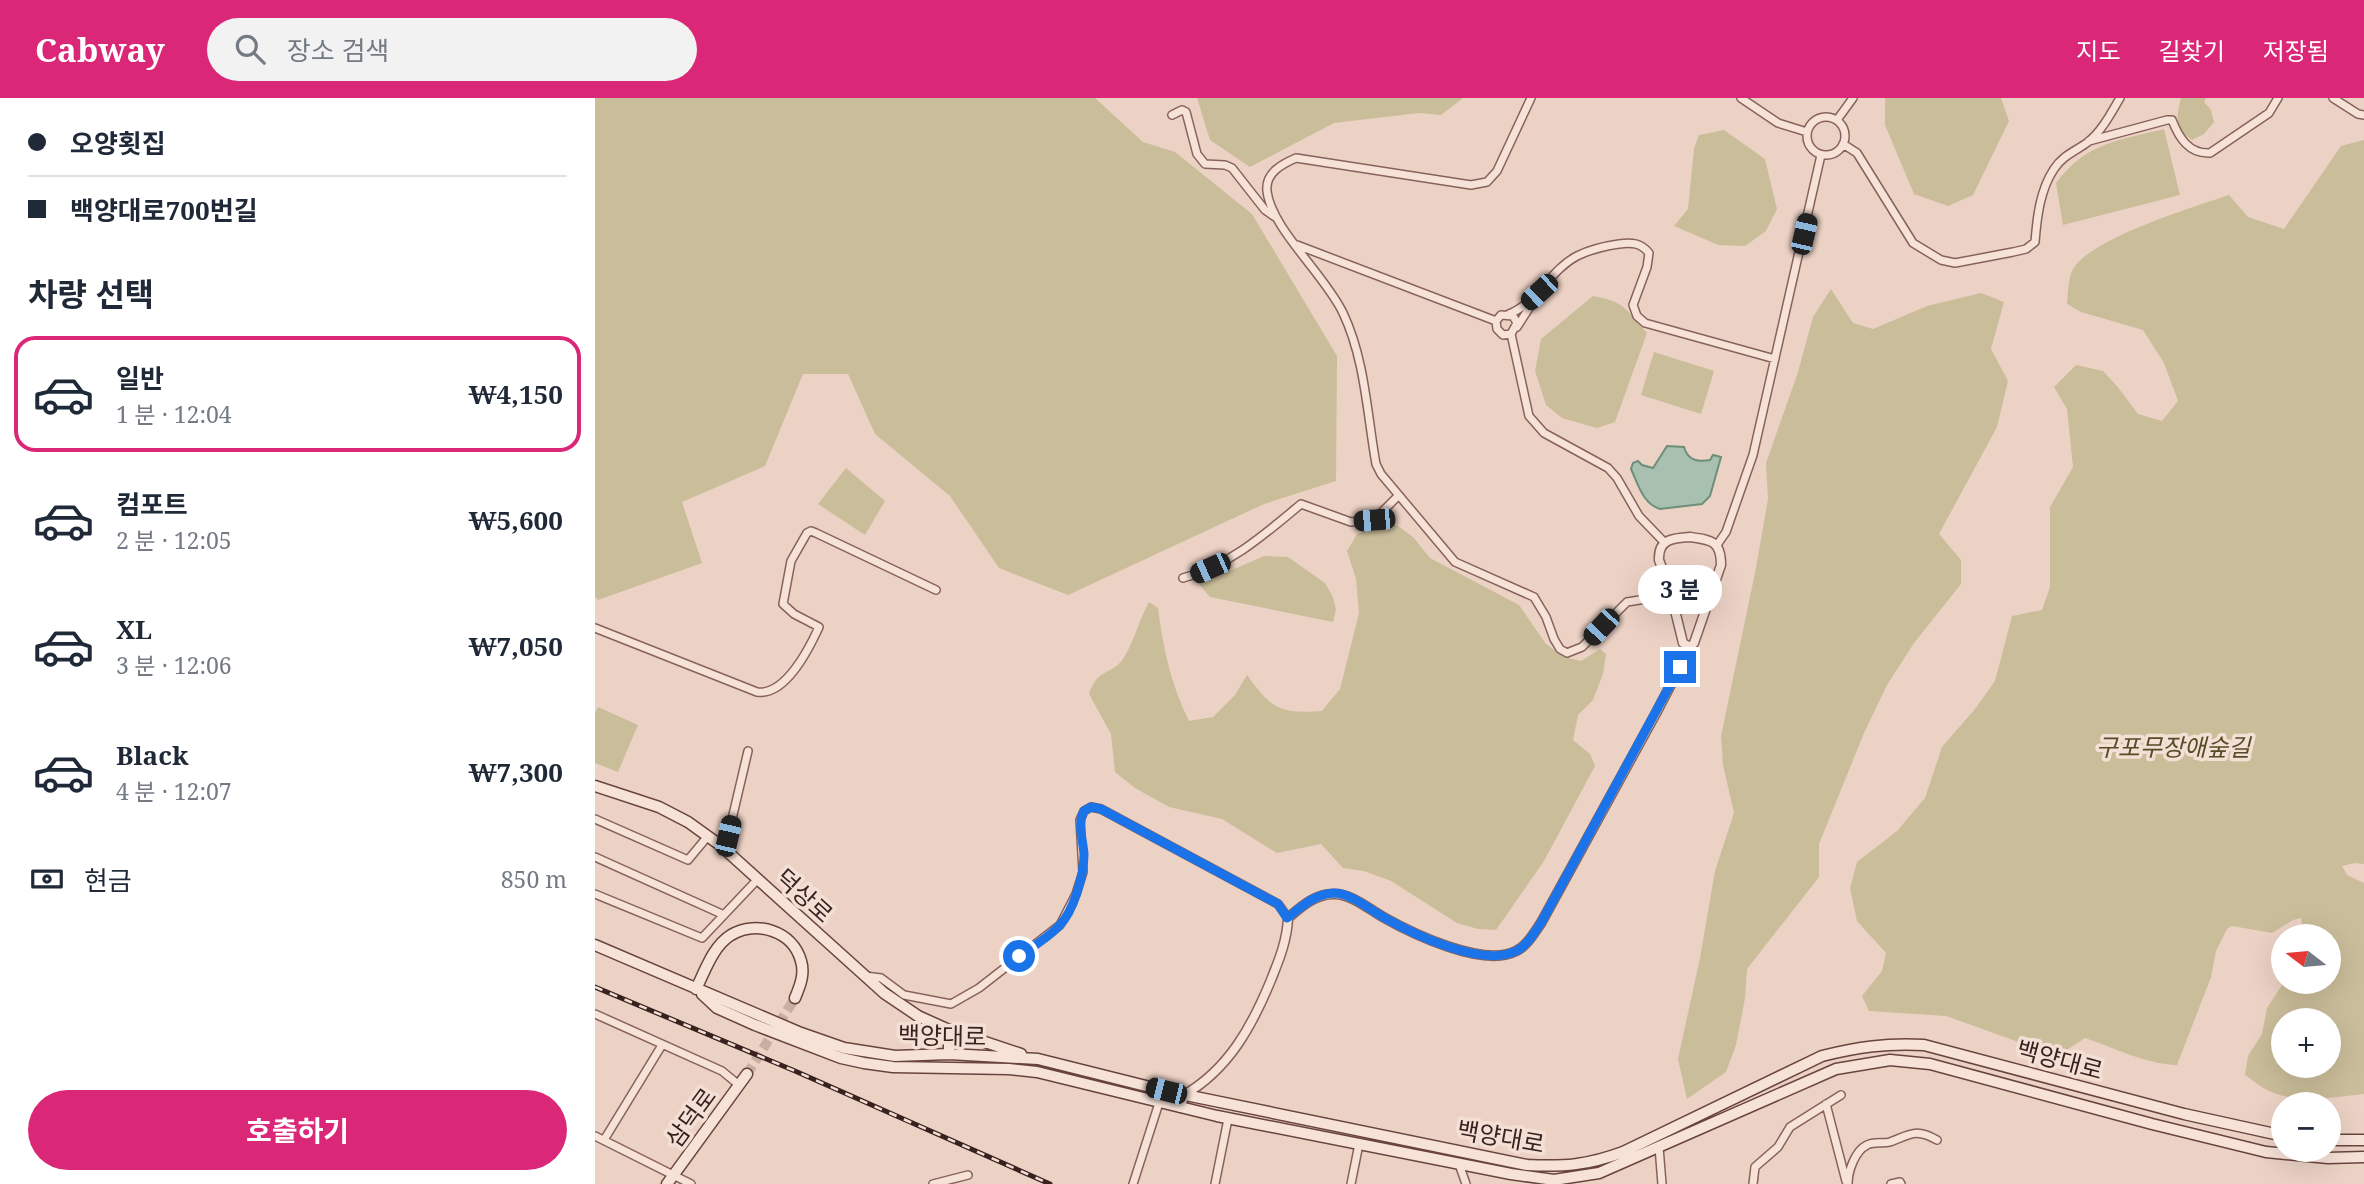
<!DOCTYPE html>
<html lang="ko">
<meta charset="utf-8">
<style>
:root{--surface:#fff;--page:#f2f2f3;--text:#1f2937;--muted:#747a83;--line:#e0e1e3;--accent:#db2777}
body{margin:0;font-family:"Noto Serif","Noto Sans KR",serif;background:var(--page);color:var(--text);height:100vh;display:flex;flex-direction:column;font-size:26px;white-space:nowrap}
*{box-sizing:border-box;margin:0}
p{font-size:23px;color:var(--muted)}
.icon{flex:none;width:38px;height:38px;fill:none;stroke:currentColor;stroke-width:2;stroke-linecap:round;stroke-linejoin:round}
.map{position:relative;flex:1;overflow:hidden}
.sheet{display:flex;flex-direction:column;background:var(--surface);width:595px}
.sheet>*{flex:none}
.banner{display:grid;align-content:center;height:154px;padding:0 28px;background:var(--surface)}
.needle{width:46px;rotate:286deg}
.buttons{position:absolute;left:1676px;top:826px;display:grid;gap:14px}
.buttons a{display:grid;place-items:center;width:70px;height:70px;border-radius:50%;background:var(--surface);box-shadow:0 7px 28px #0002;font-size:35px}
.end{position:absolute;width:32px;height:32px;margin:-16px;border:9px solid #1a73e8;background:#fff;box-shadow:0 0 0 4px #fff}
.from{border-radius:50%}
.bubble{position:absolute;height:49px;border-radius:24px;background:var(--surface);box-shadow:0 7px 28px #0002;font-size:23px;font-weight:700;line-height:49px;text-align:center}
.car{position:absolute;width:21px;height:42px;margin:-21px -10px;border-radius:9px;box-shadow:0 0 5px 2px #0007;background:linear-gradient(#222 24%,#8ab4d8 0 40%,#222 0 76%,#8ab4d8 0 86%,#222 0)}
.banner b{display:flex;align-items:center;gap:24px;height:66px;font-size:26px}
.banner b+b{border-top:2px solid var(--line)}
.banner i{width:18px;height:18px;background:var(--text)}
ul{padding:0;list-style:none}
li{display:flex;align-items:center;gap:21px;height:116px;margin:0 14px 10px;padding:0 14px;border:4px solid transparent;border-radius:21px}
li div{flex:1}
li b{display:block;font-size:26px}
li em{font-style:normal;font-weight:700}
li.selected{border-color:var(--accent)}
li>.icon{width:63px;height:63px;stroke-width:1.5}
h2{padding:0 28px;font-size:32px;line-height:84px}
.pay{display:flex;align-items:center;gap:18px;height:77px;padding:0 28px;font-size:26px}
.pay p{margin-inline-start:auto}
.cta{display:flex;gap:14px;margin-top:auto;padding:14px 28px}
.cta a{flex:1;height:80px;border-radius:42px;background:var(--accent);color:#fff;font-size:28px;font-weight:700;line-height:80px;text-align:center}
header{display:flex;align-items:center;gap:42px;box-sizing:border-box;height:98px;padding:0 35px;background:var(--accent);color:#fff}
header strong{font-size:33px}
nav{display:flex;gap:38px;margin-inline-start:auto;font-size:24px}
.search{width:490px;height:63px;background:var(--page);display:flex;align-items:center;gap:18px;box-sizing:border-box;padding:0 24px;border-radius:38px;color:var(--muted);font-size:26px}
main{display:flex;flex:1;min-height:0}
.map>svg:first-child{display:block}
.green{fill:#cabd9a;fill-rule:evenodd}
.water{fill:#a7c0af;stroke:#6e8e7a;stroke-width:2}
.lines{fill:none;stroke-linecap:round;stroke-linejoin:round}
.secondary-tunnel{stroke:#c8afa4;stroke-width:10;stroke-dasharray:10 5;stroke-linecap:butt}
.minor-casing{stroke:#87625c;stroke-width:10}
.tertiary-casing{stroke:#87625c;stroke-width:11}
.secondary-casing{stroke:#69443f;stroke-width:13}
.minor{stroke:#f7e2d8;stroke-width:7}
.tertiary{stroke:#f7e2d8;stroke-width:8}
.secondary{stroke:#f7e2d8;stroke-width:10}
.rail-casing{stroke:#38221f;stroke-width:5}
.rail{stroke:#f4dfd5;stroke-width:2.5;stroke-dasharray:8;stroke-linecap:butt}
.route{stroke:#1a73e8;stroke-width:9}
.labels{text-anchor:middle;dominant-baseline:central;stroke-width:7;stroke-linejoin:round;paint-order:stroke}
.park-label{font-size:24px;font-style:italic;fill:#534d27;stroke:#f4dfd5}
.street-label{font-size:24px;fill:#38221f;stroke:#f4dfd5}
</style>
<header>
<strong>Cabway</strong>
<div class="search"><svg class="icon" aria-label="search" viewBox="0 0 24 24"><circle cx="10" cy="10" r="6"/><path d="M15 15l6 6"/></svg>장소 검색</div>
<nav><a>지도</a><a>길찾기</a><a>저장됨</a></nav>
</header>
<main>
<section class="sheet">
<div class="banner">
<b><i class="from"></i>오양횟집</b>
<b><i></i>백양대로700번길</b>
</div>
<h2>차량 선택</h2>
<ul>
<li class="selected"><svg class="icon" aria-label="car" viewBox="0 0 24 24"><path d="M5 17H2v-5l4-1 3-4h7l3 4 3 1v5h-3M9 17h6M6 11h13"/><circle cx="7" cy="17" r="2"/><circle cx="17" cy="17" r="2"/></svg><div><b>일반</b><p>1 분 · 12:04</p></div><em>₩4,150</em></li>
<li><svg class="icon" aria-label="car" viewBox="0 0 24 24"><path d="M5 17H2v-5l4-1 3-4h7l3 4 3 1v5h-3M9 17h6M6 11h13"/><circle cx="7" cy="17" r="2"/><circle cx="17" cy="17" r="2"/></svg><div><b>컴포트</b><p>2 분 · 12:05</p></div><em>₩5,600</em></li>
<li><svg class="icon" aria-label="car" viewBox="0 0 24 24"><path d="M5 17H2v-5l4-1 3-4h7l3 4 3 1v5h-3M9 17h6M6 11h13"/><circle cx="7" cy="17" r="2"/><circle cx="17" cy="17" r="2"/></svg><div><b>XL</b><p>3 분 · 12:06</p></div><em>₩7,050</em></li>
<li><svg class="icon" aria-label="car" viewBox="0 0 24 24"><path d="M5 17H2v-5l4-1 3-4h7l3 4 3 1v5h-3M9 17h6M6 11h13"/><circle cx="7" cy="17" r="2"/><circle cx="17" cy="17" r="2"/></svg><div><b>Black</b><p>4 분 · 12:07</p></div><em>₩7,300</em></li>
</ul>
<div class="pay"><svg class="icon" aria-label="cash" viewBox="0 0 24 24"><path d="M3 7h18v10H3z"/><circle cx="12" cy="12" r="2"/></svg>현금<p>850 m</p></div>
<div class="cta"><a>호출하기</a></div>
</section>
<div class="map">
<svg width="1769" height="1086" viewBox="0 0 1769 1086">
<rect width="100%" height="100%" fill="#ecd2c5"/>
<path class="green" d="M0,0H500L548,44L580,54L657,116L742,258L741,383L669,406L473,497L404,470L355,398L280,336L253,276H208L170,368L87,404L107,465L3,502L0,499Z
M602,0H868L846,17L824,15L739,25L655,69L615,42Z
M1290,0H1406L1414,23L1378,97L1353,108L1319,96L1290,27Z
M1586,0H1611L1609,4L1616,12L1619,24L1609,36L1597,42C1579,30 1581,20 1586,0Z
M1569,31L1585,97L1468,127L1461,85C1492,44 1522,43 1569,31Z
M1129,32L1170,61L1182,111L1171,133L1150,148L1123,147L1079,128L1093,111L1099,51L1104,37Z
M1769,42V766L1760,765L1747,768L1752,777L1769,785V996C1740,999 1707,1006 1679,995C1669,992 1659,983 1650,977L1653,958L1667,936L1672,910L1689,884H1734V838H1709L1706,820L1698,822L1677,835L1637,828L1632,831L1621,853L1616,879L1582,967C1550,966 1520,950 1490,940L1463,958L1351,918L1274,913L1267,898L1287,873L1291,855L1262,823L1255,790L1262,764L1302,733L1330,700L1347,649L1380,611L1400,583L1417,518L1447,512L1455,489V409L1478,369L1472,311L1459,289L1481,267L1508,273L1522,288L1543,316L1567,323L1583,303L1569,265L1548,232L1486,214L1472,206C1473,196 1473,182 1477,173C1492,141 1599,109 1634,97L1653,119L1689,131L1746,48ZM1689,922H1734V968H1689Z
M1236,191L1258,225L1278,231L1332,208L1386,195L1409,204L1396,251L1413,283L1402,329L1344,436L1366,462V486L1319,545L1292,587L1269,635L1224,746V779L1152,871L1150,900L1141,947L1131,974L1092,1001L1083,961L1105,860L1120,773L1139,715L1128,667L1126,638L1161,470L1173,401L1171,365L1203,274L1218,219Z
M998,198C1032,204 1030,212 1052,235L1020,324L1002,330L967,320L951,307L940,273L946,241Z
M1059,254L1119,273L1106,316L1046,297Z
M251,370L290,403L270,437L223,406Z
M792,424L803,428L818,439L835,460L924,507L951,546L969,559L986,563L1005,551L1011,556L1008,576L998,602L983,617L978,642L995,656L1000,668L949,763L901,832L883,831L862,825L796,783L769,773L748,770L726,746L682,755L627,721L574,709L540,690L520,674L516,636L494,596C503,569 516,578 528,561C539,544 544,522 554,504L563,510C568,550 576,587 594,623L618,619L640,597L652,577C677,611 684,616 727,613L745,591L764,515L761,481L752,453L762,436Z
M669,458L693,459L730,485L737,497L741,511L738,524L615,499L602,484L637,472Z
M3,609L43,627L23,674L0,665V615Z"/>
<path class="water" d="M1072,348L1089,349C1093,363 1103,364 1115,362L1118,357L1126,359L1115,398L1107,406L1065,411C1048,406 1043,386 1036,371L1038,365L1043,363L1047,367L1058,370Z"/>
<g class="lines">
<path class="secondary-tunnel" d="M152,976L200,900"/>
<g class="minor-casing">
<path id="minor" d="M936,0L902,73L892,84L876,87L701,60C687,66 670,75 672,93C676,130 730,177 748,215C770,261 772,316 781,366L786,376L860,464L939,499L951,519L959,541L965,551L972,555L987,549L1032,504L1063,499L1075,492
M1146,0L1183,25L1212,34
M1738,0L1763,16L1769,17
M577,17L587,12L591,14L602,56L610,66L630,67L637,70L670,112L680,119
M1212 38a19 19 0 1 1 38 0a19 19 0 1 1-38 0Z
M1242,22L1258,0
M1494,43L1572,22H1577C1584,40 1594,56 1615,55L1674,15L1683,0
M1248,46L1262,55L1318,145L1346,162L1360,165L1418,154L1431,151L1440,144C1442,119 1445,92 1459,71C1468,57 1481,53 1493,44C1507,33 1516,15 1525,0
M702,147L901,223
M914,216C942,205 955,172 982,158C994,152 1010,148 1024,146C1037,144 1046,145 1054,155L1052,169L1038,207L1042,218L1050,225L1180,261
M922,229L940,201
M916,236L908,237L902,231L901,223L906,217L918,218L922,225L916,236L934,318L949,335L1013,370L1022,380L1044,418L1069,444
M1122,447L1131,434L1158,357L1226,57
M588,480C634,468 670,436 706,406L756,424L779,422L803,398
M0,530L162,594C190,598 214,551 224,529L199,516L188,506L196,463L212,435L216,433L221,435L341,492
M0,721L93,762L113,738
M125,747L133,738L153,653
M0,759L129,817
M0,796L107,840L162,782
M270,878L286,880L309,897L356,906L384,890L465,827L481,796L488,774L485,722L489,713L496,709L506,711L683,806L693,820
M0,916L127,973L144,987
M1231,1006L1251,1083
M0,1038L96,1086
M9,1042L67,947
M1064,1049L1067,1086
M864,1066L871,1086
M338,1086L373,1077
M538,1086L564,1005
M620,1086L633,1021
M756,1086L764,1046
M1158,1086L1160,1069L1183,1049L1195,1029L1246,997
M1253,1086C1253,1073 1260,1053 1272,1047C1279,1043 1288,1046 1295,1044C1316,1036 1321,1030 1342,1042
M1296,1086L1305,1084L1306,1086"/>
</g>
<g class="tertiary-casing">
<path id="tertiary" d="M1095,439C1117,442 1126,443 1126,467L1099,545L1095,549L1088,545L1075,492L1064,462C1063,441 1078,440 1095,439Z
M586,1010L589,997C634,971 657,928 676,882C684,862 692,843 693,820C706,809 721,795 740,796C756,796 774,811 788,819C818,836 889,870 921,853C932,848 939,835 946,825L1061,615L1085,569L1092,549"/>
</g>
<g class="secondary-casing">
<path id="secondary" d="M0,688L64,709L93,724L125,747L289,895L323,918L354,932V956
M0,847L206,935L249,950L300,958L354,956L443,961L571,993L932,1067C969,1069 993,1067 1028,1054L1227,958C1263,949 1291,945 1329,947L1589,1016L1689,1038
M101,891C110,873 118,848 136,837C162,822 198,833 206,863C210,876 205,888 200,900
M107,896L122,910L160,927L246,960L269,965L298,969L414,971L442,974L622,1018L916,1076L959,1082L1004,1075L1241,971L1295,962L1335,966L1557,1026L1671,1054L1733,1060L1769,1059
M354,932L426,956
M1734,1042H1769
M72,1086L152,976"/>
</g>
<use href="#minor" class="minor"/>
<use href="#tertiary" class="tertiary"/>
<use href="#secondary" class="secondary"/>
<g class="rail-casing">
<path id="rail" d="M0,889L200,973L455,1086"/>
</g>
<use href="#rail" class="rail"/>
</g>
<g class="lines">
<path class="route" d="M424,858C437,849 453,840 464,828C479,813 489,777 489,756C488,742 482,726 489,713L496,709L506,711L683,806L692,820C706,809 721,795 740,795C756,796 774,811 788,819C818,836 888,870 921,853C932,848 939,835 946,825L1085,569"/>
</g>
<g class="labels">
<g class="park-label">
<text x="1578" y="648">구포무장애숲길</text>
</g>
<g class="street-label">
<text transform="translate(210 797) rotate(42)">덕상로</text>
<text transform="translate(347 937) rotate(1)">백양대로</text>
<text transform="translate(1465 961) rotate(15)">백양대로</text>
<text transform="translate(95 1019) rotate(-54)">삼덕로</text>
<text transform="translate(906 1038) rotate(10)">백양대로</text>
</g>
</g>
</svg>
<div class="buttons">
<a><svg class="needle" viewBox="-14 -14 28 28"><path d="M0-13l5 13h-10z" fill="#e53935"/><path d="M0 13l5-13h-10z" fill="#747a83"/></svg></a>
<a>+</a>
<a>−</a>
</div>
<i class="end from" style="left:424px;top:858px"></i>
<i class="end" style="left:1085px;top:569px"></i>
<div class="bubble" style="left:1043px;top:467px;width:84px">3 분</div>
<i class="car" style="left:1209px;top:136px;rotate:13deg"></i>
<i class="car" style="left:944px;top:194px;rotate:227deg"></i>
<i class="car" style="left:779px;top:422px;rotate:265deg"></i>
<i class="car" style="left:615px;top:470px;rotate:246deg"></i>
<i class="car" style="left:1006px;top:529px;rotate:223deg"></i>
<i class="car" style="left:133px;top:738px;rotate:13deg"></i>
<i class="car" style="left:571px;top:993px;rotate:284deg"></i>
</div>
</main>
